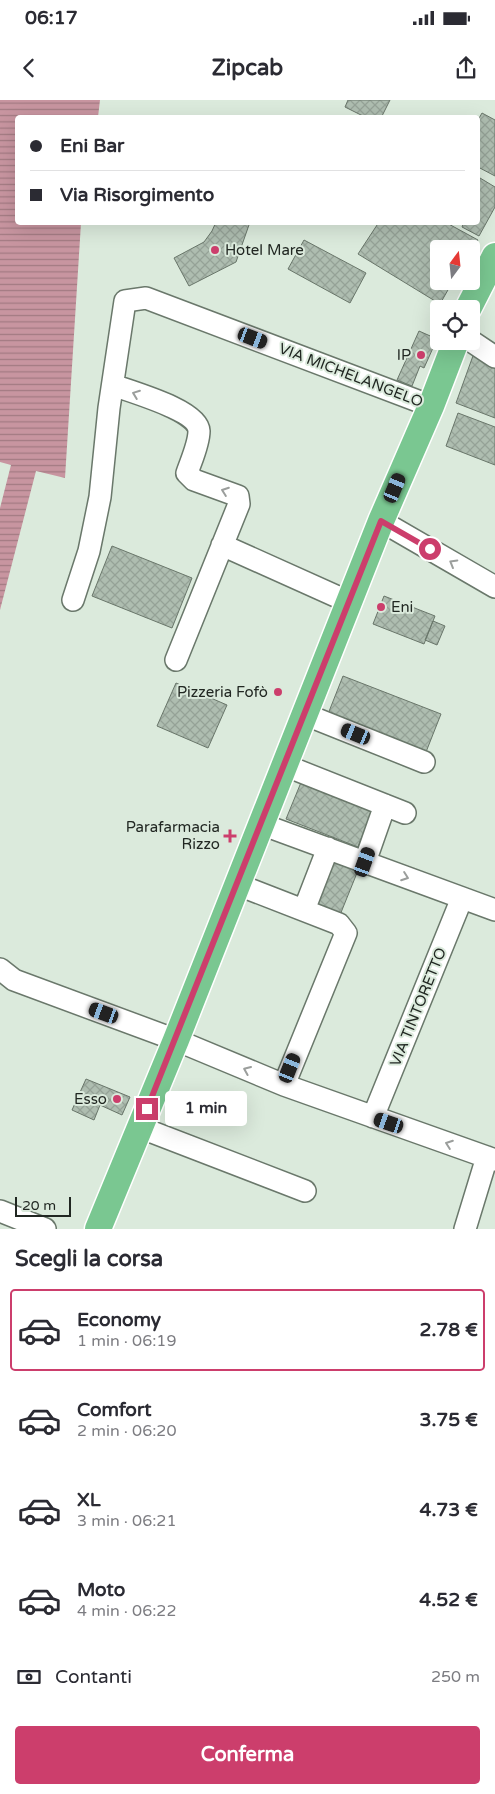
<!DOCTYPE html>
<html lang="it">
<meta charset="utf-8">
<style>
:root{--surface:#fff;--page:#f2f2f3;--text:#2b2b33;--muted:#7c7c81;--line:#e1e1e2;--accent:#cc3e6c}
body{margin:0;font-family:"Varela Round",sans-serif;background:var(--page);color:var(--text);height:100vh;display:flex;flex-direction:column;font-size:19px;white-space:nowrap}
*{box-sizing:border-box;margin:0}
p{font-size:16px;color:var(--muted)}
.icon{flex:none;width:28px;height:28px;fill:none;stroke:currentColor;stroke-width:2;stroke-linecap:round;stroke-linejoin:round}
.map{position:relative;height:1129px;overflow:hidden}
.side{display:flex;flex-direction:column;background:var(--surface);flex:1}
.side>*{flex:none}
.hud{position:absolute;left:15px;top:15px;width:465px;height:110px;border-radius:5px;box-shadow:0 5px 20px #0002;display:grid;align-content:center;height:110px;padding:0 15px;background:var(--surface)}
.needle{width:32px;rotate:15deg}
.controls{position:absolute;left:430px;top:140px;display:grid;gap:10px}
.controls a{display:grid;place-items:center;width:50px;height:50px;border-radius:5px;background:var(--surface);box-shadow:0 5px 20px #0002;font-size:25px}
.scale{position:absolute;left:15px;bottom:12px;width:56px;box-sizing:border-box;padding-left:5px;border:2px solid #212722;border-top:0;font-size:14px;line-height:18px;white-space:nowrap;color:#212722;-webkit-text-stroke:4px #dbeadc;paint-order:stroke}
.end{position:absolute;width:22px;height:22px;margin:-11px;border:6px solid #cc3e6c;background:#fff;box-shadow:0 0 0 2px #fff}
.from{border-radius:50%}
.bubble{position:absolute;height:35px;border-radius:5px;background:var(--surface);box-shadow:0 5px 20px #0002;font-size:16px;font-weight:700;line-height:35px;text-align:center}
.car{position:absolute;width:15px;height:30px;margin:-15px -8px;border-radius:6px;box-shadow:0 0 4px 1px #0007;background:linear-gradient(#222 24%,#8ab4d8 0 40%,#222 0 76%,#8ab4d8 0 86%,#222 0)}
.hud b{display:flex;align-items:center;gap:18px;height:48px;font-size:19px}
.hud b+b{border-top:1px solid var(--line)}
.hud i{width:12px;height:12px;background:var(--text)}
ul{padding:0;list-style:none}
li{display:flex;align-items:center;gap:15px;height:82px;margin:0 10px 8px;padding:0 5px;border:2px solid transparent;border-radius:5px}
li div{flex:1}
li b{display:block;font-size:19px}
li em{font-style:normal;font-weight:700}
li.on{border-color:var(--accent)}
li>.icon{width:45px;height:45px;stroke-width:1.5}
h2{padding:0 15px;font-size:22px;line-height:60px}
.pay{display:flex;align-items:center;gap:12px;height:55px;padding:0 15px;font-size:19px}
.pay p{margin-inline-start:auto}
.cta{display:flex;gap:10px;margin-top:auto;padding:10px 15px}
.cta a{flex:1;height:58px;border-radius:5px;background:var(--accent);color:#fff;font-size:20px;font-weight:700;line-height:58px;text-align:center}
.status{display:flex;justify-content:space-between;align-items:center;height:35px;padding:0 25px;background:var(--surface);direction:ltr}
.status svg{height:14px;fill:currentColor}
header{display:flex;justify-content:space-between;align-items:center;height:65px;padding:0 15px;background:var(--surface);font-size:22px;font-weight:700}
.map>svg:first-child{display:block}
.water{fill:url(#water-rules)}
.building{fill:url(#building-cross-hatch);stroke:#69766a}
.lines{fill:none;stroke-linecap:round;stroke-linejoin:round}
.minor-casing{stroke:#6a786b;stroke-width:24}
.major-casing{stroke:#fff;stroke-width:29}
.minor{stroke:#fff;stroke-width:21}
.major{stroke:#7ac791;stroke-width:26}
.oneway{stroke:#9b9e9c}
.route{stroke:#cc3e6c;stroke-width:6}
.poi-dot{fill:#cc3e6c;stroke:#dbeadc;stroke-width:2}
.labels{text-anchor:middle;dominant-baseline:central;stroke-width:4;stroke-linejoin:round;paint-order:stroke}
.poi-label{font-size:15px;fill:#212722;stroke:#dbeadc;text-anchor:end}
.street-label{font-size:15px;fill:#212722;stroke:#dbeadc}
</style>
<div class="status"><b>06:17</b><svg viewBox="0 0 49 12"><path d="M0 12V9h3v3zM5 12V6h3v6zM10 12V3h3v9zM15 12V0h3v12zM26 1h20v11H26zM47 4h2v5h-2z"/></svg></div>
<header><svg class="icon" aria-label="back" viewBox="0 0 24 24"><path d="M15 5l-7 7 7 7"/></svg>Zipcab<svg class="icon" aria-label="share" viewBox="0 0 24 24"><path d="M12 15V3M7 8l5-5 5 5M5 13v7h14v-7"/></svg></header>
<div class="map">
<svg width="495" height="1129" viewBox="0 0 495 1129">
<defs>
<pattern id="water-rules" width="6" height="5" patternUnits="userSpaceOnUse" patternTransform="scale(1.25)"><rect width="6" height="5" fill="#c895a0"/><path d="M0 2.5h6" fill="none" stroke="#a27a82"/></pattern>
<pattern id="building-cross-hatch" width="8" height="8" patternUnits="userSpaceOnUse" patternTransform="scale(1.25)"><rect width="8" height="8" fill="#aebdb0"/><path d="M0 0l8 8M0 8l8-8" fill="none" stroke="#95a297"/></pattern>
</defs>
<rect width="100%" height="100%" fill="#dbeadc"/>
<path class="water" d="M0,0H100L98,17L18,18V122L81,123L65,378L36,371L0,510V408L11,365L0,362Z"/>
<path class="building" d="M348,0H390L381,18H367L345,7Z
M482,13L495,20V76L478,67V20Z
M480,78L495,87V107L479,136L462,127L464,122H478V82Z
M216,122H250L236,162L189,186L174,158L204,142L212,131Z
M379,122H445L478,140L471,151V149H439V181H453L440,204L358,154Z
M304,140L366,173L350,203L288,169Z
M419,231L437,239L424,268L420,266L412,286L397,280Z
M474,253L495,268V318L456,303Z
M458,313L495,327V365L446,346Z
M112,446L192,478L172,528L92,496Z
M384,496L435,516L424,544L373,524Z
M433,521L445,526L437,545L425,540Z
M343,576L441,614L426,652L328,614Z
M176,583L227,605L208,648L157,626Z
M302,680L373,708L358,747L286,719Z
M330,757L359,768L340,815L312,804Z
M86,979L130,997L122,1015L100,1005L94,1020L72,1010Z"/>
<g class="lines">
<g class="minor-casing">
<path id="minor" d="M471,241L495,257
M113,285C131,292 198,310 199,331C199,344 191,361 187,373L194,380L238,396L239,404L176,560
M381,421L495,487
M222,445L349,502
M73,500L89,451L100,397L109,308L125,201L146,198L431,306
M304,614L424,662
M284,665L405,713
M261,724L495,810
M365,762L385,705
M236,784L339,824L346,833L284,985
M304,810L328,748
M0,869L14,880L176,940L284,985L495,1060
M373,1017L462,798
M139,1027L305,1091
M0,1111L45,1129
M465,1129L487,1057"/>
</g>
<g class="major-casing">
<path id="major" d="M468,209L495,156
M98,1129L176,940L381,421L431,306L456,241"/>
</g>
<use href="#minor" class="minor"/>
<use href="#major" class="major"/>
</g>
<defs><path id="oneway-chevron" d="M-2-3.5L2.5 0L-2 3.5" fill="none" stroke-width="1.6" stroke-linecap="round" stroke-linejoin="round" transform="scale(1.25)"/></defs>
<g class="oneway">
<use href="#oneway-chevron" transform="translate(136 294) rotate(-159)"/>
<use href="#oneway-chevron" transform="translate(225 391) rotate(-160)"/>
<use href="#oneway-chevron" transform="translate(453 463) rotate(-150)"/>
<use href="#oneway-chevron" transform="translate(405 777) rotate(20)"/>
<use href="#oneway-chevron" transform="translate(247 970) rotate(-157)"/>
<use href="#oneway-chevron" transform="translate(449 1044) rotate(-160)"/>
</g>
<g class="lines">
<path class="route" d="M147,1009L381,421L430,449"/>
</g>
<g class="poi-dot">
<circle cx="215" cy="150" r="5"/>
<circle cx="421" cy="255" r="5"/>
<circle cx="381" cy="507" r="5"/>
<circle cx="278" cy="592" r="5"/>
<path d="M227.5 728.5h5v5h5v5h-5v5h-5v-5h-5v-5h5z"/>
<circle cx="117" cy="999" r="5"/>
</g>
<g class="labels">
<g class="poi-label">
<text x="225" y="150" text-anchor="start">Hotel Mare</text>
<text x="411" y="255">IP</text>
<text x="391" y="507" text-anchor="start">Eni</text>
<text x="268" y="592">Pizzeria Fofò</text>
<text x="220" y="727">Parafarmacia<tspan x="220" dy="17">Rizzo</tspan></text>
<text x="107" y="999">Esso</text>
</g>
<g class="street-label">
<text transform="translate(351 275) rotate(21)">VIA MICHELANGELO</text>
<text transform="translate(418 907) rotate(-68)">VIA TINTORETTO</text>
</g>
</g>
</svg>
<div class="controls">
<a><svg class="needle" viewBox="-14 -14 28 28"><path d="M0-13l5 13h-10z" fill="#e53935"/><path d="M0 13l5-13h-10z" fill="#7c7c81"/></svg></a>
<a><svg class="icon" aria-label="locate" viewBox="0 0 24 24"><circle cx="12" cy="12" r="6"/><path d="M12 2v4M12 18v4M2 12h4M18 12h4"/></svg></a>
</div>
<div class="scale">20 m</div>
<i class="end from" style="left:430px;top:449px"></i>
<i class="end" style="left:147px;top:1009px"></i>
<div class="bubble" style="left:165px;top:991px;width:82px">1 min</div>
<i class="car" style="left:253px;top:238px;rotate:111deg"></i>
<i class="car" style="left:395px;top:388px;rotate:23deg"></i>
<i class="car" style="left:356px;top:634px;rotate:292deg"></i>
<i class="car" style="left:365px;top:762px;rotate:20deg"></i>
<i class="car" style="left:104px;top:913px;rotate:290deg"></i>
<i class="car" style="left:290px;top:968px;rotate:22deg"></i>
<i class="car" style="left:389px;top:1023px;rotate:289deg"></i>
<div class="hud">
<b><i class="from"></i>Eni Bar</b>
<b><i></i>Via Risorgimento</b>
</div>
</div>
<section class="side">
<h2>Scegli la corsa</h2>
<ul>
<li class="on"><svg class="icon" aria-label="car" viewBox="0 0 24 24"><path d="M5 17H2v-5l4-1 3-4h7l3 4 3 1v5h-3M9 17h6M6 11h13"/><circle cx="7" cy="17" r="2"/><circle cx="17" cy="17" r="2"/></svg><div><b>Economy</b><p>1 min · 06:19</p></div><em>2.78 €</em></li>
<li><svg class="icon" aria-label="car" viewBox="0 0 24 24"><path d="M5 17H2v-5l4-1 3-4h7l3 4 3 1v5h-3M9 17h6M6 11h13"/><circle cx="7" cy="17" r="2"/><circle cx="17" cy="17" r="2"/></svg><div><b>Comfort</b><p>2 min · 06:20</p></div><em>3.75 €</em></li>
<li><svg class="icon" aria-label="car" viewBox="0 0 24 24"><path d="M5 17H2v-5l4-1 3-4h7l3 4 3 1v5h-3M9 17h6M6 11h13"/><circle cx="7" cy="17" r="2"/><circle cx="17" cy="17" r="2"/></svg><div><b>XL</b><p>3 min · 06:21</p></div><em>4.73 €</em></li>
<li><svg class="icon" aria-label="car" viewBox="0 0 24 24"><path d="M5 17H2v-5l4-1 3-4h7l3 4 3 1v5h-3M9 17h6M6 11h13"/><circle cx="7" cy="17" r="2"/><circle cx="17" cy="17" r="2"/></svg><div><b>Moto</b><p>4 min · 06:22</p></div><em>4.52 €</em></li>
</ul>
<div class="pay"><svg class="icon" aria-label="cash" viewBox="0 0 24 24"><path d="M3 7h18v10H3z"/><circle cx="12" cy="12" r="2"/></svg>Contanti<p>250 m</p></div>
<div class="cta"><a>Conferma</a></div>
</section>
